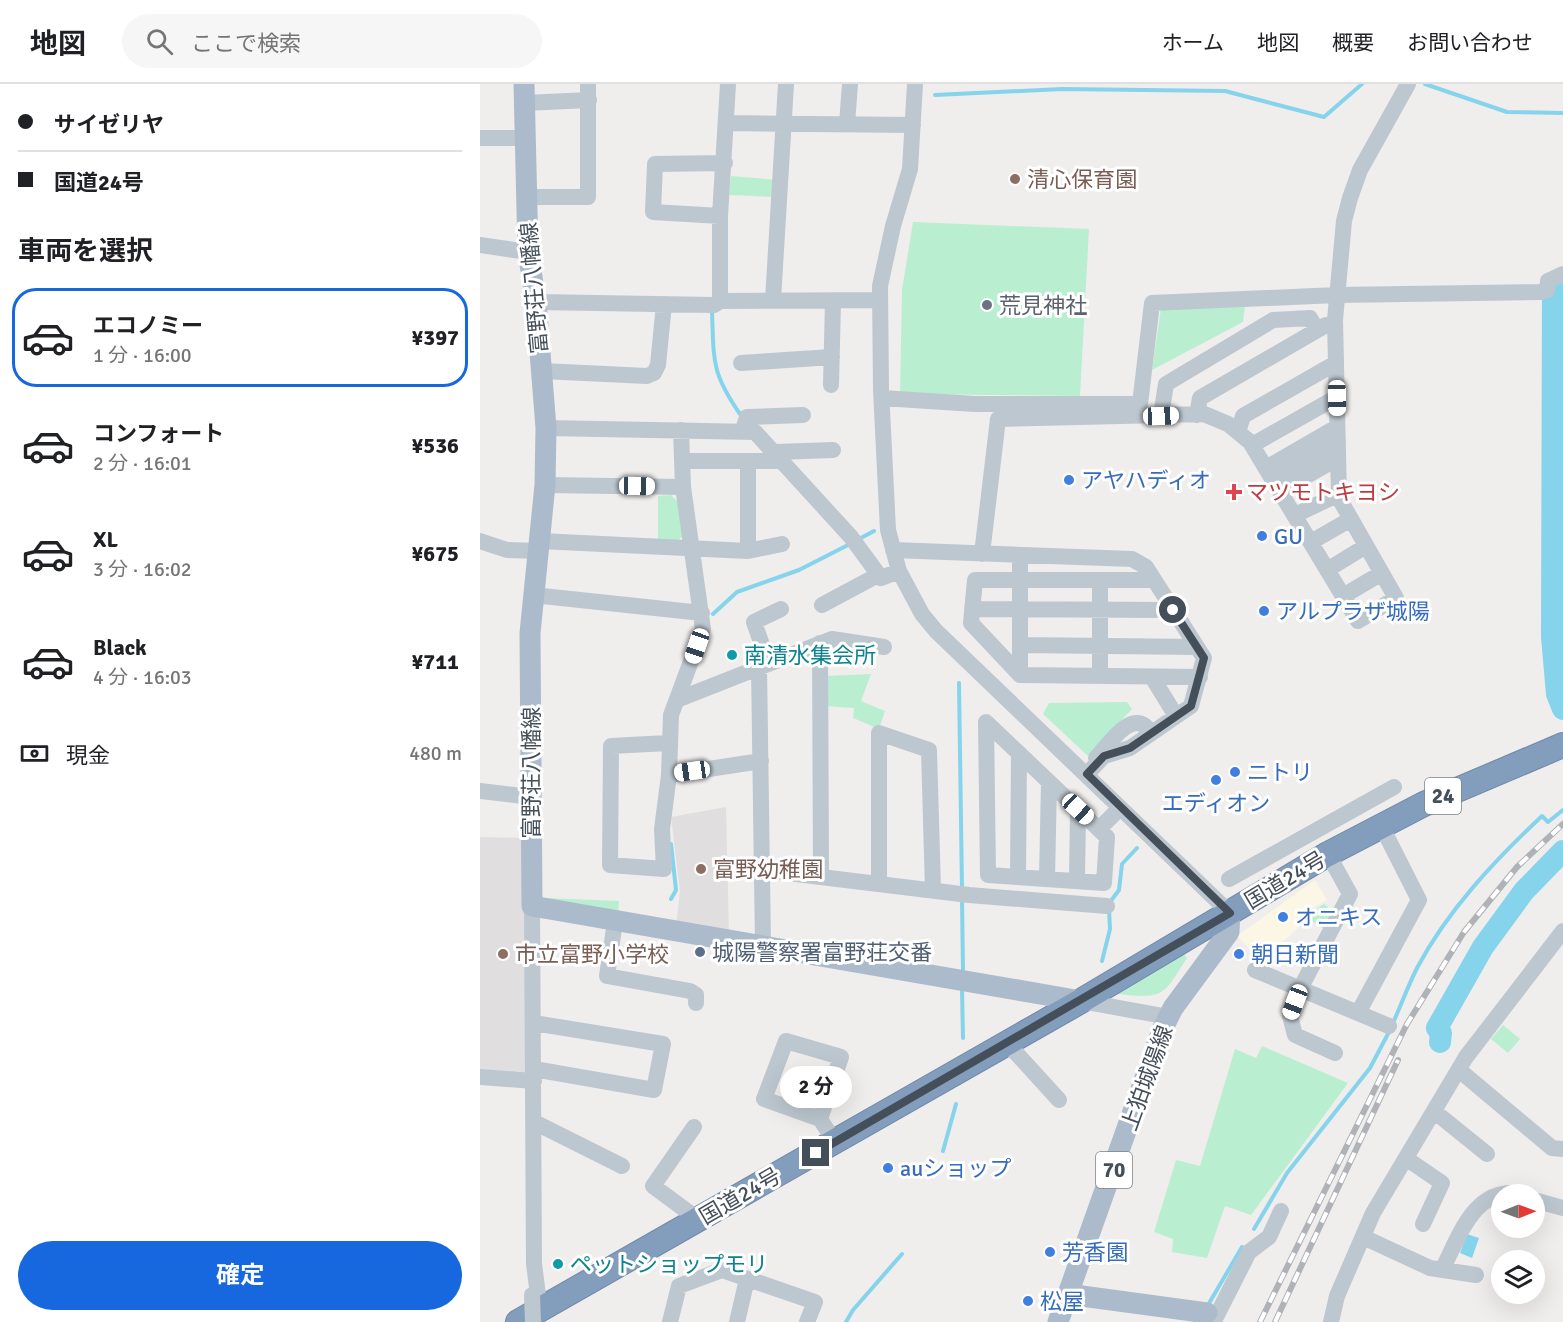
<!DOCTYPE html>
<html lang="ja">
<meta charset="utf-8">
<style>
:root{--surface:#fff;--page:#f6f6f6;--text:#202124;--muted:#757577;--line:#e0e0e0;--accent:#1767df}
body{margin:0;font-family:Signika,"Noto Sans JP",sans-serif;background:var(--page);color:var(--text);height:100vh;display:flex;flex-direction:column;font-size:22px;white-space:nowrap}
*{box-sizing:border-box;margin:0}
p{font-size:20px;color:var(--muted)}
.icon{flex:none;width:33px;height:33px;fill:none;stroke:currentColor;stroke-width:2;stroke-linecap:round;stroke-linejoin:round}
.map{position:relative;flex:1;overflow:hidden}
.side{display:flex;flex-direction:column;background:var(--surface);width:480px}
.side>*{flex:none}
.guide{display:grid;align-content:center;height:132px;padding:0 18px;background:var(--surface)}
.needle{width:39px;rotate:89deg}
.controls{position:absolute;left:1011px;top:1100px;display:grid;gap:12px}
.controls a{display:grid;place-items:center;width:54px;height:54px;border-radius:50%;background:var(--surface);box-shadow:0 6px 24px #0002;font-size:30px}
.end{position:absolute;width:27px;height:27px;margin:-14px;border:8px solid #454f5a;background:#fff;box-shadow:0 0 0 3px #fff}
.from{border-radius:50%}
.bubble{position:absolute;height:42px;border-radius:21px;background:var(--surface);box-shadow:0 6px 24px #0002;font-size:20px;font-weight:700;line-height:42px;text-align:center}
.car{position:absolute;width:18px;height:36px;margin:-18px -9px;border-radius:8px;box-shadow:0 0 4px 2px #0007;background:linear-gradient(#fff 24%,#345 0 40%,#fff 0 76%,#345 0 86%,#fff 0)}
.guide b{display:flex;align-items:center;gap:21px;height:57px;font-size:22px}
.guide b+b{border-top:2px solid var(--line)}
.guide i{width:15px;height:15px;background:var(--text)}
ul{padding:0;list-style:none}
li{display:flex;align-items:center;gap:18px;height:99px;margin:0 12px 9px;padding:0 6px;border:3px solid transparent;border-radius:24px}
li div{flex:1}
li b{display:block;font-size:22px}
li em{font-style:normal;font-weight:700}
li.on{border-color:var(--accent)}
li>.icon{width:54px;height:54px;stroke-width:1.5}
h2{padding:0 18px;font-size:27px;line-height:72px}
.pay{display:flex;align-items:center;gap:15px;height:66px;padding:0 18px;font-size:22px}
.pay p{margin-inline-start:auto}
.cta{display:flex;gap:12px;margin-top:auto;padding:12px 18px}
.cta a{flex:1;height:69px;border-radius:36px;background:var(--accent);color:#fff;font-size:24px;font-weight:700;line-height:69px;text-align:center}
header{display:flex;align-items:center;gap:36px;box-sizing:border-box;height:84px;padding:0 30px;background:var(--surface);border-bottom:2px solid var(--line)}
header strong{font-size:28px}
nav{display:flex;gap:33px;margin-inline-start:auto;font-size:21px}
.search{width:420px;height:54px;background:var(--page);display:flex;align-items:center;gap:15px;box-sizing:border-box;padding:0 21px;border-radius:33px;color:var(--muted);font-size:22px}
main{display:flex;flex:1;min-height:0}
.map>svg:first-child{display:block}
.commercial{fill:#fcf6e4}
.education{fill:#e1dedf}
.green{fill:#b9efd0}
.water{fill:#86d3ec}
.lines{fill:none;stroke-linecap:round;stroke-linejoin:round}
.stream{stroke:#86d3ec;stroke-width:4}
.river{stroke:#86d3ec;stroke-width:22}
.highway-casing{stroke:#6f88a8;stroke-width:26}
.minor{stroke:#bdc7cf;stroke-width:16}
.major{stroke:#acbbcc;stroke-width:21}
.highway{stroke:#839dbd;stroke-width:24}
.rail-casing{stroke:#afb2b7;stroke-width:6}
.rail{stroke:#fff;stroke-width:4;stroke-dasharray:11;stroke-linecap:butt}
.minor-bridge{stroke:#bdc7cf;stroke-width:16}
.route{stroke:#454f5a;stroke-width:8}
.education-dot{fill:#8d6e63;stroke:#fff;stroke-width:2}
.worship-dot{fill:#6b7280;stroke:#fff;stroke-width:2}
.shop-dot{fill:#3f7fe0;stroke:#fff;stroke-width:2}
.health-dot{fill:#e0444e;stroke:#fff;stroke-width:2}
.culture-dot{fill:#0f9aa8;stroke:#fff;stroke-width:2}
.service-dot{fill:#5c6f8a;stroke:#fff;stroke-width:2}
.labels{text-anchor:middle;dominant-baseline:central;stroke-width:6;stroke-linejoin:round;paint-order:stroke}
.shield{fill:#fff;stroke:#7d848c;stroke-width:1.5}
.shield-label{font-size:21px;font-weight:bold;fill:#454f5a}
.education-label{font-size:22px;fill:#785e54;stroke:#fff;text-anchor:start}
.street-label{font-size:22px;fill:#454f5a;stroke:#fff}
.worship-label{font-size:22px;fill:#5b616d;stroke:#fff;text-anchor:start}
.shop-label{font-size:22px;fill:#366cbe;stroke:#fff;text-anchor:start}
.health-label{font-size:22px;fill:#be3a42;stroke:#fff;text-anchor:start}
.culture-label{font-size:22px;fill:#0d838f;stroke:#fff;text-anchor:start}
.service-label{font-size:22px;fill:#4e5e75;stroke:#fff;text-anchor:start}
</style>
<header>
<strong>地図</strong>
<div class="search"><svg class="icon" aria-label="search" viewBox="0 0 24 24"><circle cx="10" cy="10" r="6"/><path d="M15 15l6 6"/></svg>ここで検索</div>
<nav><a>ホーム</a><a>地図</a><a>概要</a><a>お問い合わせ</a></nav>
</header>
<main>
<section class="side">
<div class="guide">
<b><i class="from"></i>サイゼリヤ</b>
<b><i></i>国道24号</b>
</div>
<h2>車両を選択</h2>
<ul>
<li class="on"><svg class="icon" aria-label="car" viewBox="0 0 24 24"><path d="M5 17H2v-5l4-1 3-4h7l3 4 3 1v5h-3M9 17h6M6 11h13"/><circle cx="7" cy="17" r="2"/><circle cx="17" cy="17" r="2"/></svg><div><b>エコノミー</b><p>1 分 · 16:00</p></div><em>¥397</em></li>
<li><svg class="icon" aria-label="car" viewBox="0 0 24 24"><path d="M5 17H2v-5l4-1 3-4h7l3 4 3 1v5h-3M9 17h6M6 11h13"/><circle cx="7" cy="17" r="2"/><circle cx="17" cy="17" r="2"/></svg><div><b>コンフォート</b><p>2 分 · 16:01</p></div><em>¥536</em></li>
<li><svg class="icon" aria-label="car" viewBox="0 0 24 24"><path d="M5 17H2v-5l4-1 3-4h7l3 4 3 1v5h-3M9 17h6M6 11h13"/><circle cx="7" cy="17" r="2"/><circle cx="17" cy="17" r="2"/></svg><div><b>XL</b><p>3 分 · 16:02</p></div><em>¥675</em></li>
<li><svg class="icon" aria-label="car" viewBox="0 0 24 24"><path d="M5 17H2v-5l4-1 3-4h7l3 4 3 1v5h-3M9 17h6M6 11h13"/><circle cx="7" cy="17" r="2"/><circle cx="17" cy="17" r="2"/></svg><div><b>Black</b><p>4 分 · 16:03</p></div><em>¥711</em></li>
</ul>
<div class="pay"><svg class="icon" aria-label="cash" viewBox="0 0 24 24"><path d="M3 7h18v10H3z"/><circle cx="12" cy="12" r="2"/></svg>現金<p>480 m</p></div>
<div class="cta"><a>確定</a></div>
</section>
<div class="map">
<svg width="1083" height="1238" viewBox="0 0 1083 1238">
<rect width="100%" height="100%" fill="#f0eded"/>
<path class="commercial" d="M835,796L847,816L824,829L827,836L797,863L779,874L757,852Z"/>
<path class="education" d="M246,723L249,851L196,842L200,807L191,733Z
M0,753L45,754L47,989L37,987L27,992L0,990Z"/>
<path class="green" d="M251,92L297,96V113L249,111Z
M433,138L609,145L600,312L420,310L422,206Z
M765,222L763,238L672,286L681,224Z
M191,411L198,418L204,451L196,458L178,457V412Z
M391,590L381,617L405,627L399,645L373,634L374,624L345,622L344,592Z
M647,618L652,625L608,672L563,630L569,619Z
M66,814L139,817L138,832L79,822Z
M844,820L855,829L845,846L826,832Z
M704,870L707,874C684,909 686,916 639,910L637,907Z
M1023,941L1040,955L1028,969L1011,955Z
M782,962L868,999L771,1131L745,1122L727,1174L692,1168L693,1155L674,1148L696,1076L720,1082L755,965L776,974Z"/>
<path class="water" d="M981,901L955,948L952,941L967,906Z
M987,1150L999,1154L992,1174L980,1169Z"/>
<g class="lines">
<path class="stream" d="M945,0L1027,28L1083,29
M455,11L582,5L745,7L844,33L882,0
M232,228C234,277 231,288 260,330
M379,455L394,447
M233,530L257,508L319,486L370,460
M479,599L482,805
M191,760L196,806L191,815
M482,815L483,887
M630,818L639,806L642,780L657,764
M622,877L630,845L629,825
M482,904L483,954
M913,939C921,921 928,902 937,884C968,826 1014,777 1062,732L1068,738L1083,726
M463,1067L476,1020
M774,1145L807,1089L890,984L910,946
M728,1221L762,1163
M366,1238L373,1226L422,1170"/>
<path class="river" d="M1083,200H1073L1072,553L1077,610L1083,625
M960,958L961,949L957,944L1003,863L1044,807L1083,767"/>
<g class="highway-casing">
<path id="highway" d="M38,1238L601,917L848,770L944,720L1083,661"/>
</g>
<path class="minor" d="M435,0L430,85L413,142L400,202L401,306L408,446L419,487L442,530L456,547L750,829
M45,19L109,16
M247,39L433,41
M367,40L370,0
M0,54H45
M46,113H108V0
M240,132L173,128L175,80L245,79
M0,161L48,168
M293,216L306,0
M240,217V132L248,0
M56,218L234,221L240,217L400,216
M261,279L352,273
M62,287L167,292L174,289L178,281L184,220
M351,301L353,217
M402,314L495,320H660L672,219L857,211L1060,208L1067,206L1068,197L1083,190
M717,331L720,314L846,241
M681,332L686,300L793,236L830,234L837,246
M66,344L275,348L371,453L401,494L419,487
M263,346L267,333L323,331
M758,348L763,332L856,279
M772,361L857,313
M296,368L353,366
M202,377H302
M786,384L857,343
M803,389L858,358
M65,401L203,403
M800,407L858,374
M815,431L859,410
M0,457L27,466L59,467
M60,457L268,467L302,460
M831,458L871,435
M413,466L652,475L666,483L724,574L711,622L650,664L624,672L607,690
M268,467V377
M502,470L518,335L724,330L748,340L770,358L878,537L916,514L859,414L855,236L864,137L870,114L880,86L928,0
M540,471V591L720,593
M847,486L886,462
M53,511L222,529
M863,512L902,489
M342,521L398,491
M492,525L693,526
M340,559L341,792
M540,561L717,563
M288,578L274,538L301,525
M279,582L283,862
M540,591L491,539L495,496H674
M620,592V496
M672,593L696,632
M199,615L352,555L404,563
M506,638L627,753L624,799L508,791Z
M188,659L131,662L130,781L184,785L182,745L189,691L191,631L223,545L203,403L201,346
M616,674C629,660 652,624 669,646
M189,691L281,677
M0,707L51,713
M619,745L640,724
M848,770L870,810L820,905L810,932L815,951L855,969
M283,786L489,811L627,822
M538,793L539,669
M567,795L569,698
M749,795L914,703
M597,797L598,725
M399,800V649L449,666L453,806
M52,822L54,1180L60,1226
M135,838L127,892L210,907L216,911V919
M775,886L909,942
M601,917L689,933
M878,929L939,816L901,741
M54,939L183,960L174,1006L54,985
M527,959L579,1016
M979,986L1072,1064L1083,1065
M0,993L54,997
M955,1028L1007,1070
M340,1035L361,973L306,957L284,1015L340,1035L355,1058
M54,1038L142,1082
M214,1043L173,1102L219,1136
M927,1075L962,1099L943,1140
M1054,1116L1083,1124
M883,1153L950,1184L996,1191
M962,1186C980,1151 995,1101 1042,1110
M723,1237L727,1229L736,1233L769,1168L789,1153L801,1127
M190,1238L199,1202L242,1186L335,1218L327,1238
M257,1238L267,1195
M851,1238L857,1212L893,1129L986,973L1083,847"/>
<path class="major" d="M44,0L48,168L56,218L66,344L65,401L50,549L52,822L601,917
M587,1210L727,1229
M578,1238L682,946L693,924L749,848L750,829"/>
<use href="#highway" class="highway"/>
<g class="rail-casing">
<path id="rail" d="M780,1238L927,940L984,848L1037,783L1083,740
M795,1238L918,976"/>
</g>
<use href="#rail" class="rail"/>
<path class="minor-bridge" d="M52,1211L53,1238"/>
</g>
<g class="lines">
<path class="route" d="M336,1069L750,829L607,690L624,672L650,664L711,622L724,574L693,526"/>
</g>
<g class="education-dot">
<circle cx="535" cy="95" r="6"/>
<circle cx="221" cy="785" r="6"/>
<circle cx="23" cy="870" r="6"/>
</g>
<circle class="worship-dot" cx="507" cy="221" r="6"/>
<g class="shop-dot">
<circle cx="589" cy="396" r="6"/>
<circle cx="782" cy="452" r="6"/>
<circle cx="784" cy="527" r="6"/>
<circle cx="755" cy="688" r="6"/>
<circle cx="736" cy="696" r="6"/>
<circle cx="803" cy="833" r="6"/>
<circle cx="759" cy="870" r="6"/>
<circle cx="408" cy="1084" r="6"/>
<circle cx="570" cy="1168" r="6"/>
<circle cx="548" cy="1217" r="6"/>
</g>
<path class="health-dot" d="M751 399h6v6h6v6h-6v6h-6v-6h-6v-6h6z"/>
<g class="culture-dot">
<circle cx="252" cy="571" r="6"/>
<circle cx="78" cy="1180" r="6"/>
</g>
<circle class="service-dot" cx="220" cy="868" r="6"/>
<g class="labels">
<g class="shield">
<rect x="945" y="694" width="36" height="36" rx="4.5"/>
<rect x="616" y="1068" width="36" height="36" rx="4.5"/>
</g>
<g class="shield-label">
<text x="963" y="712">24</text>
<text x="634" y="1086">70</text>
</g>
<g class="education-label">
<text x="547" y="95">清心保育園</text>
<text x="233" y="785">富野幼稚園</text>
<text x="35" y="870">市立富野小学校</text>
</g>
<g class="street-label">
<text transform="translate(54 204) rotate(-95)">富野荘八幡線</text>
<text transform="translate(51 689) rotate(-90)">富野荘八幡線</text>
<text transform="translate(805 796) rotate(-31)">国道24号</text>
<text transform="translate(667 994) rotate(-70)">上狛城陽線</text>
<text transform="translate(260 1112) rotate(-30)">国道24号</text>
</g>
<g class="worship-label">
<text x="519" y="221">荒見神社</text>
</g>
<g class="shop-label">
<text x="601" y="396">アヤハディオ</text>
<text x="794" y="452">GU</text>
<text x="796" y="527">アルプラザ城陽</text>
<text x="767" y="688">ニトリ</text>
<text x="736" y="719" text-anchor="middle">エディオン</text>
<text x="815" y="833">オニキス</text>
<text x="771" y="870">朝日新聞</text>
<text x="420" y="1084">auショップ</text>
<text x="582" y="1168">芳香園</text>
<text x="560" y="1217">松屋</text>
</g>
<g class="health-label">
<text x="766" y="408">マツモトキヨシ</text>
</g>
<g class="culture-label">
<text x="264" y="571">南清水集会所</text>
<text x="90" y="1180">ペットショップモリ</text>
</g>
<g class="service-label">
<text x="232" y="868">城陽警察署富野荘交番</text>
</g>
</g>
</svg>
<div class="controls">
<a><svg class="needle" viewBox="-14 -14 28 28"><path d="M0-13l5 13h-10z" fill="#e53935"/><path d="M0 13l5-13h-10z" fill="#757577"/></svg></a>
<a><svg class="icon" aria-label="layers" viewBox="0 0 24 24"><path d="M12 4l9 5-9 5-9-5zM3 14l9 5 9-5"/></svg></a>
</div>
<i class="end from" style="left:693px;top:526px"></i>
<i class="end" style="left:336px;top:1069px"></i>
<div class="bubble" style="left:300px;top:982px;width:72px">2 分</div>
<i class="car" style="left:857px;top:314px;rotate:179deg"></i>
<i class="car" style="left:681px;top:332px;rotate:88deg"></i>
<i class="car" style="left:157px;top:402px;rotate:91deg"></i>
<i class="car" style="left:217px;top:562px;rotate:199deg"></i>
<i class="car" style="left:212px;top:687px;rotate:262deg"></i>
<i class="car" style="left:598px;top:725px;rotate:133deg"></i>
<i class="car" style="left:815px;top:918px;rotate:201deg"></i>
</div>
</main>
